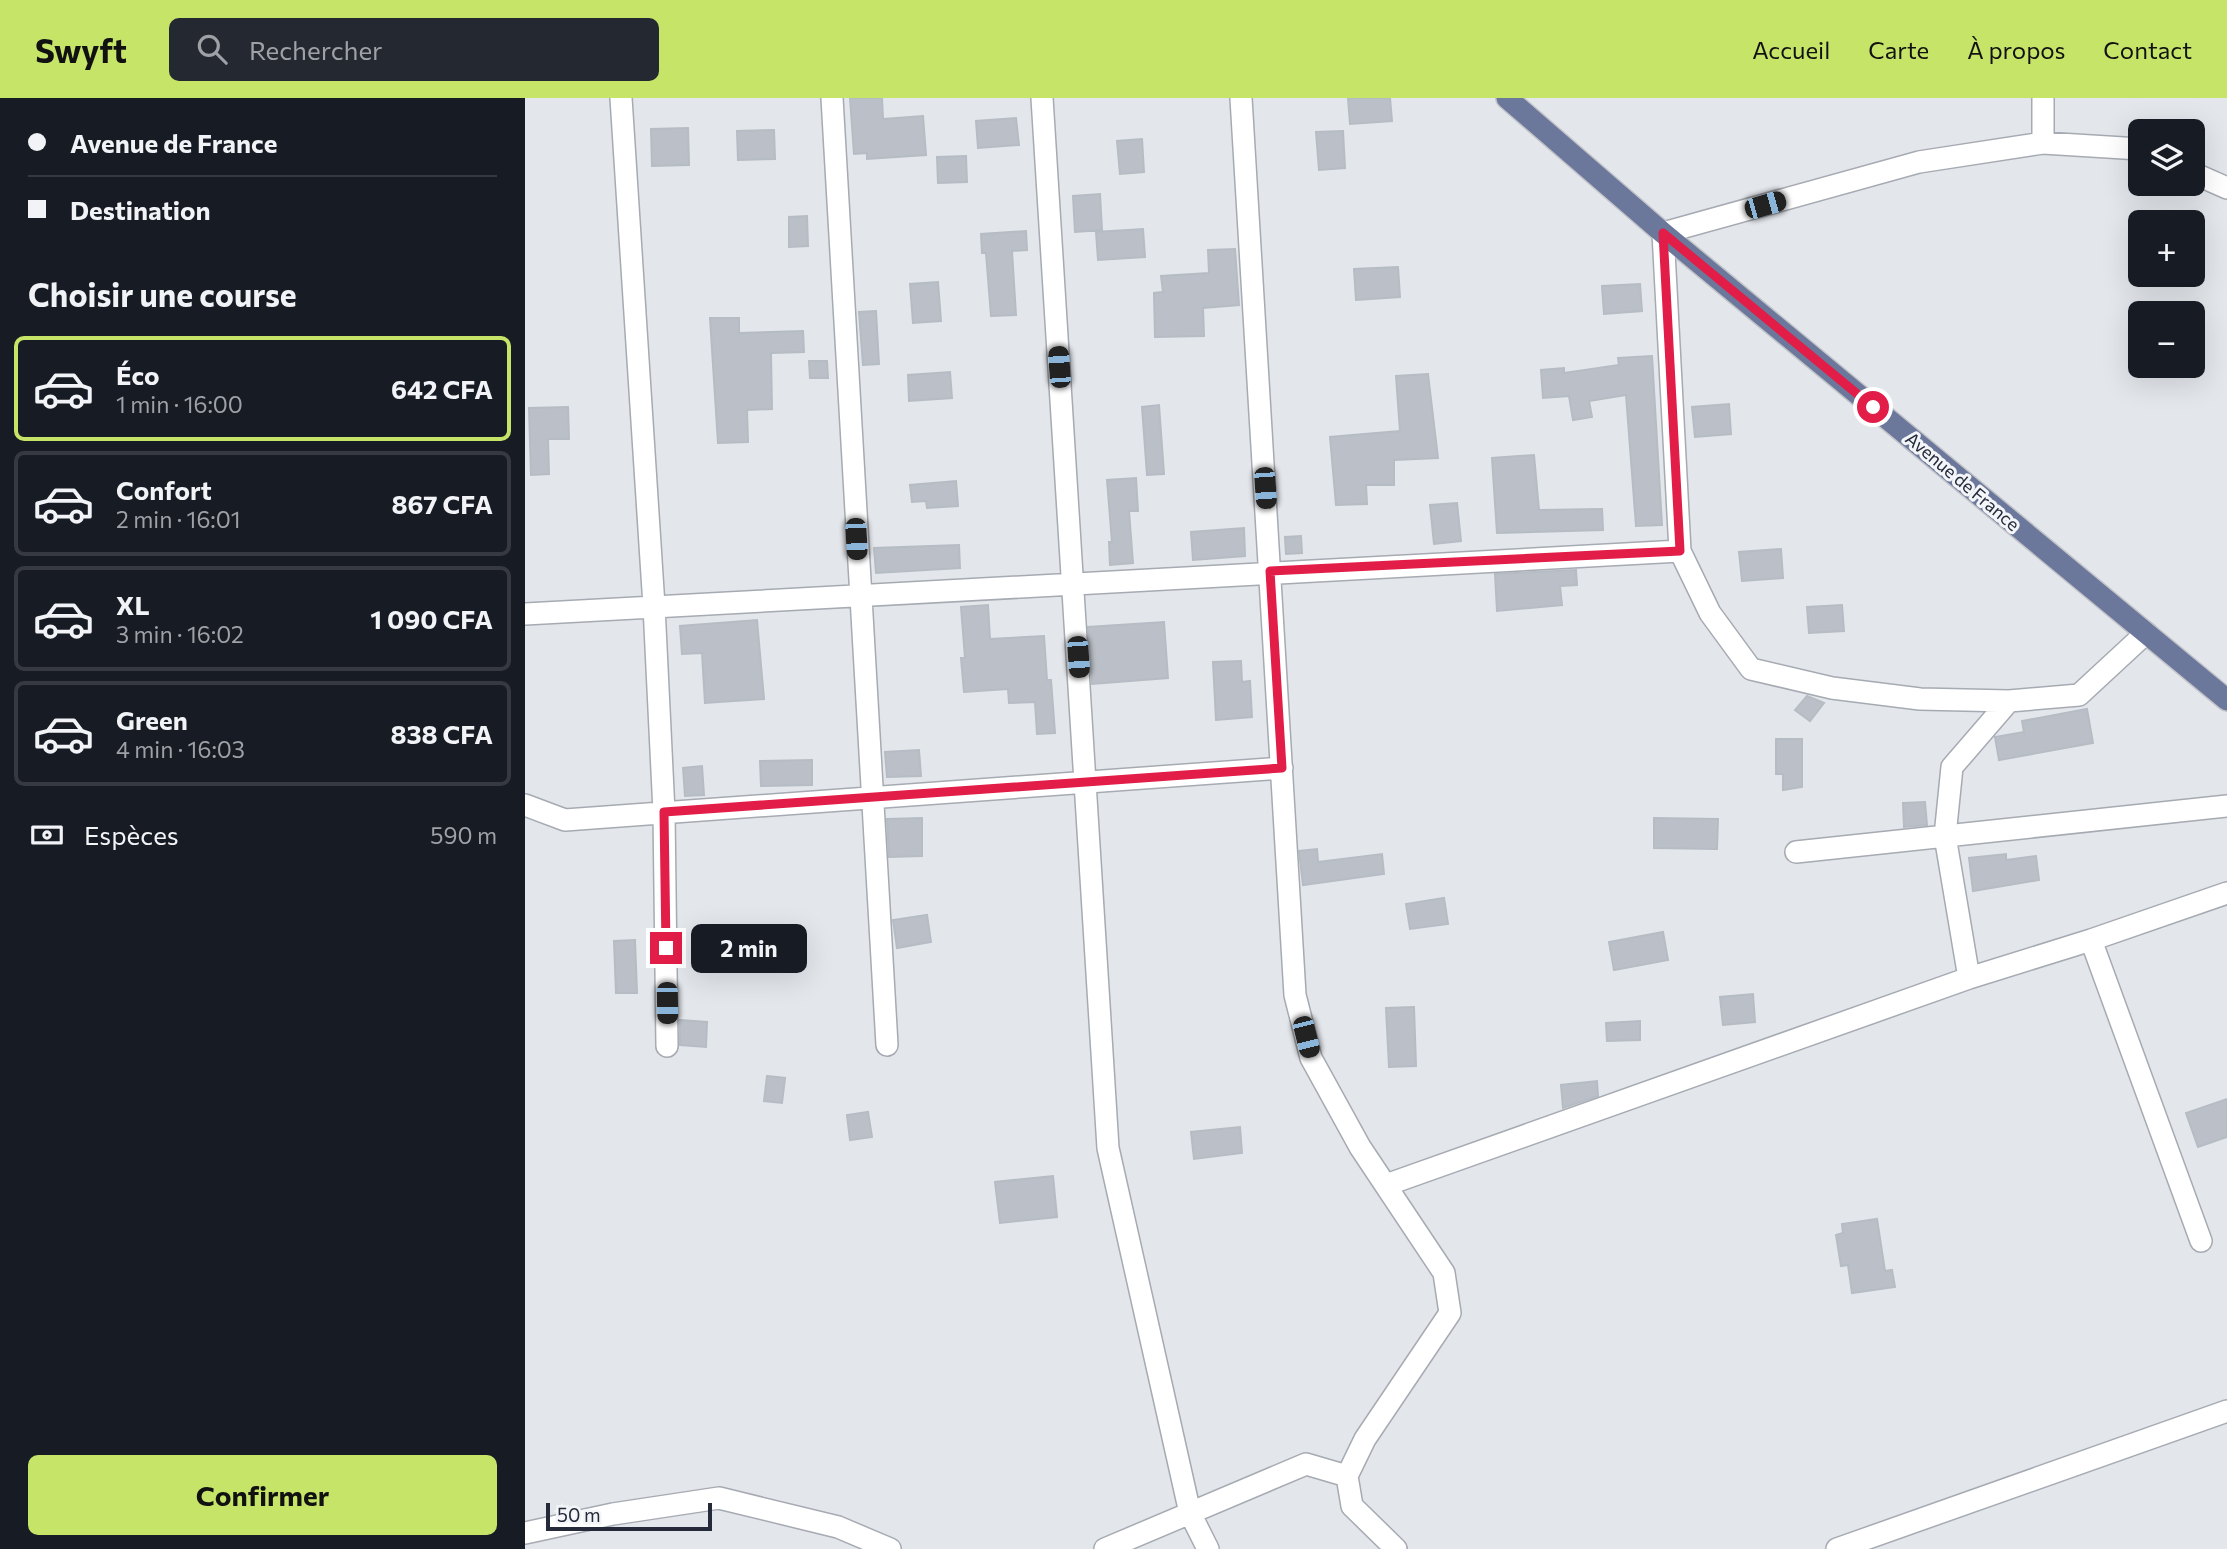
<!DOCTYPE html>
<html lang="fr">
<meta charset="utf-8">
<style>
:root{--surface:#171b24;--page:#242831;--text:#f1f3f6;--muted:#9ea1a6;--line:#363941;--accent:#c6e468}
body{margin:0;font-family:Commissioner,sans-serif;background:var(--page);color:var(--text);height:100vh;display:flex;flex-direction:column;font-size:26px;white-space:nowrap}
*{box-sizing:border-box;margin:0}
p{font-size:23px;color:var(--muted)}
.icon{flex:none;width:38px;height:38px;fill:none;stroke:currentColor;stroke-width:2;stroke-linecap:round;stroke-linejoin:round}
.map{position:relative;flex:1;overflow:hidden}
.side{display:flex;flex-direction:column;background:var(--surface);width:525px}
.side>*{flex:none}
.hud{display:grid;align-content:center;height:154px;padding:0 28px;background:var(--surface)}
.controls{position:absolute;left:1603px;top:21px;display:grid;gap:14px}
.controls a{display:grid;place-items:center;width:77px;height:77px;border-radius:10px;background:var(--surface);box-shadow:0 7px 28px #0002;font-size:35px}
.scale{position:absolute;left:21px;bottom:18px;width:166px;box-sizing:border-box;padding-left:7px;border:4px solid #242a3a;border-top:0;font-size:19px;line-height:24px;white-space:nowrap;color:#242a3a;-webkit-text-stroke:5px #f3f5f8;paint-order:stroke}
.end{position:absolute;width:32px;height:32px;margin:-16px;border:9px solid #e11d48;background:#fff;box-shadow:0 0 0 4px #fff}
.from{border-radius:50%}
.bubble{position:absolute;height:49px;border-radius:10px;background:var(--surface);box-shadow:0 7px 28px #0002;font-size:23px;font-weight:700;line-height:49px;text-align:center}
.car{position:absolute;width:21px;height:42px;margin:-21px -10px;border-radius:9px;box-shadow:0 0 5px 2px #0007;background:linear-gradient(#222 24%,#8ab4d8 0 40%,#222 0 76%,#8ab4d8 0 86%,#222 0)}
.hud b{display:flex;align-items:center;gap:24px;height:66px;font-size:26px}
.hud b+b{border-top:2px solid var(--line)}
.hud i{width:18px;height:18px;background:var(--text)}
ul{padding:0;list-style:none}
li{display:flex;align-items:center;gap:21px;height:105px;margin:0 14px 10px;padding:0 14px;border:4px solid var(--line);border-radius:10px}
li div{flex:1}
li b{display:block;font-size:26px}
li em{font-style:normal;font-weight:700}
li.selected{border-color:var(--accent)}
li>.icon{width:63px;height:63px;stroke-width:1.5}
h2{padding:0 28px;font-size:32px;line-height:84px}
.pay{display:flex;align-items:center;gap:18px;height:77px;padding:0 28px;font-size:26px}
.pay p{margin-inline-start:auto}
.button{display:flex;gap:14px;margin-top:auto;padding:14px 28px}
.button a{flex:1;height:80px;border-radius:10px;background:var(--accent);color:#111;font-size:28px;font-weight:700;line-height:80px;text-align:center}
header{display:flex;align-items:center;gap:42px;box-sizing:border-box;height:98px;padding:0 35px;background:var(--accent);color:#111}
header strong{font-size:33px}
nav{display:flex;gap:38px;margin-inline-start:auto;font-size:24px}
.search{width:490px;height:63px;background:var(--page);display:flex;align-items:center;gap:18px;box-sizing:border-box;padding:0 24px;border-radius:10px;color:var(--muted);font-size:26px}
main{display:flex;flex:1;min-height:0}
.map>svg:first-child{display:block}
.building{fill:#bbc0c8;stroke:#b6bcc4;stroke-width:2}
.lines{fill:none;stroke-linecap:round;stroke-linejoin:round}
.minor-casing{stroke:#a6aab2;stroke-width:24}
.major-casing{stroke:#c2c3c8;stroke-width:24}
.minor{stroke:#fff;stroke-width:21}
.major{stroke:#6b789c;stroke-width:21}
.route{stroke:#e11d48;stroke-width:9}
.labels{text-anchor:middle;dominant-baseline:central;stroke-width:6;stroke-linejoin:round;paint-order:stroke}
.street-label{font-size:18px;fill:#242a3a;stroke:#f3f5f8}
</style>
<header>
<strong>Swyft</strong>
<div class="search"><svg class="icon" aria-label="search" viewBox="0 0 24 24"><circle cx="10" cy="10" r="6"/><path d="M15 15l6 6"/></svg>Rechercher</div>
<nav><a>Accueil</a><a>Carte</a><a>À propos</a><a>Contact</a></nav>
</header>
<main>
<section class="side">
<div class="hud">
<b><i class="from"></i>Avenue de France</b>
<b><i></i>Destination</b>
</div>
<h2>Choisir une course</h2>
<ul>
<li class="selected"><svg class="icon" aria-label="car" viewBox="0 0 24 24"><path d="M5 17H2v-5l4-1 3-4h7l3 4 3 1v5h-3M9 17h6M6 11h13"/><circle cx="7" cy="17" r="2"/><circle cx="17" cy="17" r="2"/></svg><div><b>Éco</b><p>1 min · 16:00</p></div><em>642 CFA</em></li>
<li><svg class="icon" aria-label="car" viewBox="0 0 24 24"><path d="M5 17H2v-5l4-1 3-4h7l3 4 3 1v5h-3M9 17h6M6 11h13"/><circle cx="7" cy="17" r="2"/><circle cx="17" cy="17" r="2"/></svg><div><b>Confort</b><p>2 min · 16:01</p></div><em>867 CFA</em></li>
<li><svg class="icon" aria-label="car" viewBox="0 0 24 24"><path d="M5 17H2v-5l4-1 3-4h7l3 4 3 1v5h-3M9 17h6M6 11h13"/><circle cx="7" cy="17" r="2"/><circle cx="17" cy="17" r="2"/></svg><div><b>XL</b><p>3 min · 16:02</p></div><em>1 090 CFA</em></li>
<li><svg class="icon" aria-label="car" viewBox="0 0 24 24"><path d="M5 17H2v-5l4-1 3-4h7l3 4 3 1v5h-3M9 17h6M6 11h13"/><circle cx="7" cy="17" r="2"/><circle cx="17" cy="17" r="2"/></svg><div><b>Green</b><p>4 min · 16:03</p></div><em>838 CFA</em></li>
</ul>
<div class="pay"><svg class="icon" aria-label="cash" viewBox="0 0 24 24"><path d="M3 7h18v10H3z"/><circle cx="12" cy="12" r="2"/></svg>Espèces<p>590 m</p></div>
<div class="button"><a>Confirmer</a></div>
</section>
<div class="map">
<svg width="1702" height="1451" viewBox="0 0 1702 1451">
<rect width="100%" height="100%" fill="#e3e6eb"/>
<path class="building" d="M325,0H357L358,21L398,18L401,57L342,61V55L329,56Z
M823,0H865L867,23L825,26Z
M491,20L494,47L453,50L451,23Z
M163,30L164,67L127,68L126,31Z
M249,32L250,61L213,62L212,33Z
M818,33L820,70L794,72L791,34Z
M617,41L619,74L595,76L592,43Z
M441,58L442,84L413,85L412,59Z
M575,96L577,132L550,134L548,98Z
M282,118L283,148L264,149V119Z
M618,131L620,159L573,162L571,134Z
M501,133L502,152L487,153L491,217L466,218L461,155H457L456,136Z
M710,151L714,207L678,210L679,238L630,239L629,195L638,194L636,178L684,175L683,152Z
M873,169L875,199L831,202L829,171Z
M413,184L416,223L388,225L385,186Z
M1115,186L1117,213L1079,216L1077,188Z
M351,213L354,266L338,267L334,214Z
M185,220H214V235L278,233L279,254L246,255L247,311L222,312L223,344L193,345Z
M1127,258L1137,427L1111,428L1101,297L1064,303L1067,319L1048,322L1044,298L1018,300L1016,272L1039,270V275L1094,267L1093,260Z
M284,263H302L303,280H285Z
M425,274L427,300L384,303L383,277Z
M903,276L913,360L869,362V387H841L842,406L811,407L805,339L875,333L871,278Z
M1204,306L1206,336L1170,339L1167,309Z
M634,307L639,376L622,377L617,309Z
M43,309L44,341H23L24,376L6,377L4,310Z
M1009,357L1014,412L1077,411L1078,432L972,435L967,360Z
M611,380L613,413H604L608,465L585,467L584,444H587L582,382Z
M431,383L433,408L402,410L401,403L387,404L385,387Z
M932,405L936,443L909,446L905,407Z
M719,430L720,458L668,462L666,434Z
M776,438L777,455L761,456L760,439Z
M434,447L435,470L351,475L349,450Z
M1256,451L1258,480L1217,483L1214,454Z
M1051,472L1052,487L1035,488L1037,507L972,513L970,476Z
M463,507L465,541L519,538L522,582H526L530,635L512,636L510,604L484,605L483,591L439,594L436,560H440L436,509Z
M1317,507L1319,533L1284,535L1282,509Z
M232,522L239,601L180,605L177,555L157,556L155,528Z
M639,524L643,580L567,586L563,529Z
M716,563L717,584L725,583L727,619L691,622L688,564Z
M1282,598L1299,605L1285,623L1270,612Z
M1562,611L1568,645L1474,662L1470,639L1499,634L1497,623Z
M1251,641H1277V689L1258,692V676H1251Z
M394,652L396,678L362,679L360,654Z
M287,662V687L236,688L235,663Z
M177,668L179,697L160,698L158,670Z
M1400,704L1402,727L1379,729L1378,705Z
M397,720V758L364,759L362,721Z
M1129,720L1193,721L1192,751L1129,750Z
M792,751L793,764L857,756L859,776L778,787L774,753Z
M1481,756V762L1511,758L1514,782L1448,793L1444,760Z
M919,800L923,826L885,831L881,806Z
M402,817L406,844L372,850L368,822Z
M1138,834L1143,862L1089,872L1084,844Z
M110,842L112,895H91L89,843Z
M1228,896L1230,924L1198,927L1195,899Z
M889,909L891,968L864,969L861,910Z
M155,922L182,924L181,949L155,947Z
M1115,923V942L1082,943L1081,925Z
M242,978L260,980L257,1005L239,1003Z
M1072,983L1073,998L1038,1010L1036,987Z
M1702,1001V1039L1673,1049L1661,1015Z
M343,1014L347,1039L325,1042L322,1017Z
M715,1029L717,1055L669,1061L666,1034Z
M528,1078L532,1119L475,1125L470,1084Z
M1352,1121L1360,1173L1367,1172L1370,1189L1327,1195L1323,1167L1316,1168L1311,1137L1318,1135L1317,1126Z"/>
<g class="lines">
<g class="minor-casing">
<path id="minor" d="M96,0L129,508L139,714L142,948
M307,0L362,947
M517,0L583,1050L665,1415L683,1451
M716,0L770,897L786,960L835,1049L919,1175L925,1215L840,1341L822,1378L827,1408L871,1451
M1518,0V45
M1615,51L1518,45L1394,64L1138,135L1155,453L1185,515L1226,571L1307,590L1395,601L1484,603L1554,597L1621,535
M1668,75L1702,90
M0,516L1155,453
M0,707L40,722L757,670
M1271,754L1702,708
M1566,842L1676,1143
M1444,880L1420,738L1427,669L1484,603
M861,1087L1444,880L1566,842L1702,795
M0,1435L88,1416L194,1400L313,1429L365,1451
M580,1451L781,1366L822,1378
M1312,1451L1702,1313"/>
</g>
<g class="major-casing">
<path id="major" d="M982,0L1138,135L1702,602"/>
</g>
<use href="#minor" class="minor"/>
<use href="#major" class="major"/>
</g>
<g class="lines">
<path class="route" d="M141,850L139,714L757,670L745,473L1155,453L1138,135L1348,309"/>
</g>
<g class="labels">
<g class="street-label">
<text transform="translate(1438 383) rotate(40)">Avenue de France</text>
</g>
</g>
</svg>
<div class="controls">
<a><svg class="icon" aria-label="layers" viewBox="0 0 24 24"><path d="M12 4l9 5-9 5-9-5zM3 14l9 5 9-5"/></svg></a>
<a>+</a>
<a>−</a>
</div>
<div class="scale">50 m</div>
<i class="end from" style="left:1348px;top:309px"></i>
<i class="end" style="left:141px;top:850px"></i>
<div class="bubble" style="left:166px;top:826px;width:116px">2 min</div>
<i class="car" style="left:1240px;top:107px;rotate:74deg"></i>
<i class="car" style="left:534px;top:269px;rotate:356deg"></i>
<i class="car" style="left:740px;top:390px;rotate:176deg"></i>
<i class="car" style="left:331px;top:441px;rotate:177deg"></i>
<i class="car" style="left:553px;top:559px;rotate:176deg"></i>
<i class="car" style="left:142px;top:905px;rotate:179deg"></i>
<i class="car" style="left:781px;top:939px;rotate:166deg"></i>
</div>
</main>
